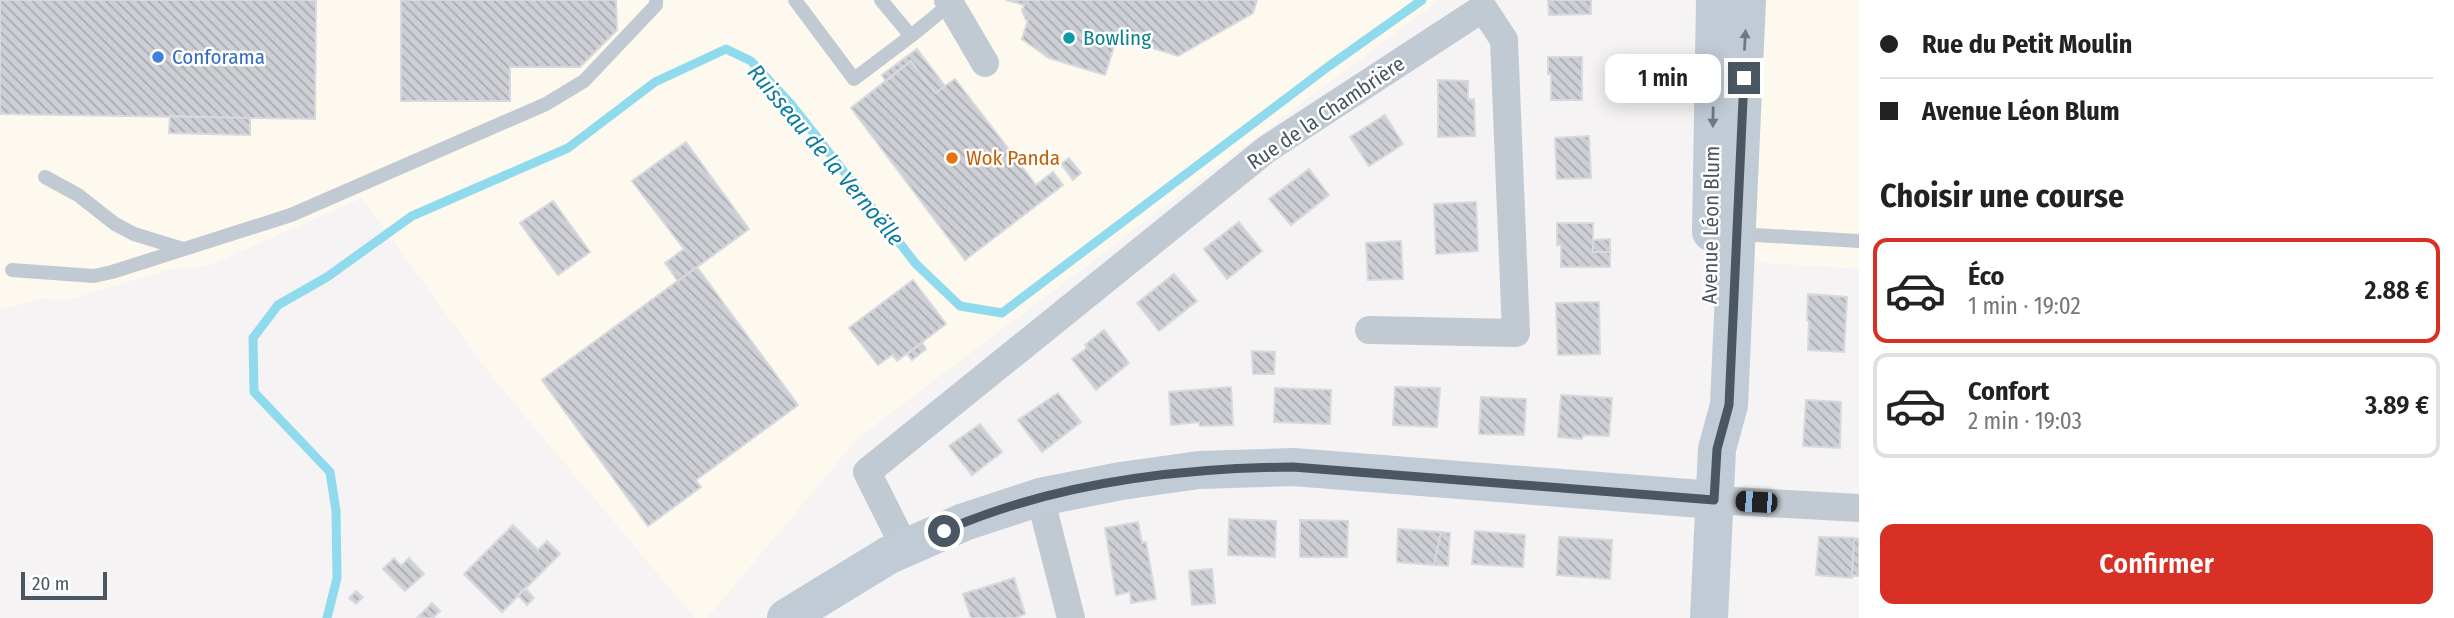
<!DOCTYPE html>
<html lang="fr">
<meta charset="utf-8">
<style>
:root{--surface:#fff;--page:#f2f2f2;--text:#222;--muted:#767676;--line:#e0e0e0;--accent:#d93025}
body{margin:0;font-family:"Fira Sans Condensed",sans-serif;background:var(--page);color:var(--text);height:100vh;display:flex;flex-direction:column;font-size:26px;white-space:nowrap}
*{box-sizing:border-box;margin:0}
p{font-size:23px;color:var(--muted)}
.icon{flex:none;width:38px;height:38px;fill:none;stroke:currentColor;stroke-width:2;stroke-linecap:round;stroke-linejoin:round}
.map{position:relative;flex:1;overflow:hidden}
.side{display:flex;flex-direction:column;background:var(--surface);width:595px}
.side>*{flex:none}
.banner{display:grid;align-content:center;height:154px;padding:0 21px;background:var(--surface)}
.scale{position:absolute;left:21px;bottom:18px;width:86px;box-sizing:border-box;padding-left:7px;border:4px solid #4a5661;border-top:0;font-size:19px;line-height:24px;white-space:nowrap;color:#4a5661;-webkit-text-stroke:5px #fff;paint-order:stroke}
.end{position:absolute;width:32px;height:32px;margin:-16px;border:9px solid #4a5661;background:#fff;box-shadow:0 0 0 4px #fff}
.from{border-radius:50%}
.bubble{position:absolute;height:49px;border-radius:14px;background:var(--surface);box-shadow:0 4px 18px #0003;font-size:23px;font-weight:600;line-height:49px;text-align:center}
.car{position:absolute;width:21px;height:42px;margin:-21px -10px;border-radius:9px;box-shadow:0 0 5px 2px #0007;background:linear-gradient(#222 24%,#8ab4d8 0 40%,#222 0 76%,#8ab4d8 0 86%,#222 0)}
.banner b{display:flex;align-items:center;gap:24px;height:66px;font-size:26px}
.banner b+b{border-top:2px solid var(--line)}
.banner i{width:18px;height:18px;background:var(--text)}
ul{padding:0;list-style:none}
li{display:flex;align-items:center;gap:21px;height:105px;margin:0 14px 10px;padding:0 7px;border:4px solid var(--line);border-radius:14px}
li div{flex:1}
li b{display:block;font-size:26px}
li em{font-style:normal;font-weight:600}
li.active{border-color:var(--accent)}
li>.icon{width:63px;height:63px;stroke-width:1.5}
h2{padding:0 21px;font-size:32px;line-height:84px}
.button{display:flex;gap:14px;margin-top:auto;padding:14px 21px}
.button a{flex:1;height:80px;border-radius:14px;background:var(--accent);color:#fff;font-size:28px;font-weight:600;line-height:80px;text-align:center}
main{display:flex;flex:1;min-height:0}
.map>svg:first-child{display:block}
.commercial{fill:#fdf9ef}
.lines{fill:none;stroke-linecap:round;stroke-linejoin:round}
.stream{stroke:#90daee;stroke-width:9}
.building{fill:url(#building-back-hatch);stroke:#d7d9de;stroke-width:2}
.lane{stroke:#c1cad2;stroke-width:14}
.street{stroke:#c1cad2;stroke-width:28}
.secondary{stroke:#c1cbd6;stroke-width:38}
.oneway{fill:#6e7984}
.route{stroke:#4a5661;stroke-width:9}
.culture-dot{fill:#0f9aa8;stroke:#fff;stroke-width:2.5}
.shop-dot{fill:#3f7fe0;stroke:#fff;stroke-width:2.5}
.food-dot{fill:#e8710a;stroke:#fff;stroke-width:2.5}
.labels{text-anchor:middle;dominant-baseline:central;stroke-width:5;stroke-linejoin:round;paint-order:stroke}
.culture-label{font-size:21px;fill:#0d838f;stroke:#fff;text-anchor:start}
.shop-label{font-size:21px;fill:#366cbe;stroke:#fff;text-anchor:start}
.street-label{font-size:21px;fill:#4a5661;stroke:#fff}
.food-label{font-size:21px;fill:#c56008;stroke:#fff;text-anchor:start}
.water-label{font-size:23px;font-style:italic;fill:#0c7c9b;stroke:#fff}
</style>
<main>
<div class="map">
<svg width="1859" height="618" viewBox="0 0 1859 618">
<defs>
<pattern id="building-back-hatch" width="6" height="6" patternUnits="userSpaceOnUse" patternTransform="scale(1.75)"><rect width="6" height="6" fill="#cdcfd5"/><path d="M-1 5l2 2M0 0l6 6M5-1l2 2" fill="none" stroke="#a8abb0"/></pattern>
</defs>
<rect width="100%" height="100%" fill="#f5f3f3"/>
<path class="commercial" d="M0,0H1439L859,437L707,618H695L492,377L362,198L208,266L167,270L68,300L40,299L0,310Z
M1748,0H1859V269L1749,262Z"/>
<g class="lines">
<path class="stream" d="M327,618L337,578L336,511L330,472L254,392L253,338L278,305L327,277L412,216L568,148L655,82L726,49L751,61L791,104L916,264L960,306L1002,313L1329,66L1422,0"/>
</g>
<path class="building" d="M0,0H316L315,119L0,114Z
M401,0H616L617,30L580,67H510V101H401Z
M1006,0H1257L1253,13L1178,56L1117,37L1105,75L1049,58L1022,39L1028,20H1026L1022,11L1024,5Z
M1548,0H1591V14L1549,15Z
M917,49L945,86L935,93L911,61L886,81L882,75Z
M1548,57H1582V100H1551V74H1548Z
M911,61L935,93L955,79L1036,185L1053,172L1063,185L965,260L851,108Z
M1438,80L1468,81V100L1474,99L1475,136L1438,137Z
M1385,115L1403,144L1369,166L1350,137Z
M170,116L250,118V135L169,133Z
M1589,136L1591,178L1557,179L1555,138Z
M686,142L749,229L678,281L665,263L684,249L632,181Z
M1069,158L1081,173L1073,180L1061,164Z
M1309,169L1329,195L1291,225L1269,199Z
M553,201L590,252L558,275L520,223Z
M1476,202L1478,251L1436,254L1434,204Z
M1239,222L1262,251L1227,279L1204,249Z
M1557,223H1593V252H1610V267H1561V245H1557Z
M1610,239V252H1593V240Z
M1401,241L1403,279L1368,280L1366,243Z
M697,267L798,405L696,480L701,487L648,526L542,380Z
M1174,274L1197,301L1159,331L1137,303Z
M913,280L946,324L897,361L892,355L878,365L849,328Z
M1808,294L1847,297L1844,352L1808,350L1809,321L1807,320Z
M1599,302L1600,354L1558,355L1556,303Z
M1104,330L1129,363L1096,390L1072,359L1087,348L1085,345Z
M922,343L926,349L912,360L907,354Z
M1252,351L1275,352L1274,374H1253Z
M1231,387L1233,425L1200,426L1199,422L1171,425L1169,392Z
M1395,387L1440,388L1437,427L1393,425Z
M1275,388L1331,390L1330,424L1274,422Z
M1058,393L1081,422L1042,452L1018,420Z
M1561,395L1612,398L1609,436L1583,435L1582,439L1558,437Z
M1481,397L1526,399L1524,435L1479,434Z
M1806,400L1841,402L1840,448L1803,446Z
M980,424L1002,452L972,475L949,446Z
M1229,519L1276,521L1275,557L1228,555Z
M1300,520L1348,521L1347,557H1300Z
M1138,522L1142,543L1146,542L1156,599L1131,603L1130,592L1116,595L1105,528Z
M513,525L538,550L547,541L560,554L502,612L464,574Z
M1398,529L1441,532L1434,565L1397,562Z
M1475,531L1525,535L1523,567L1472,564Z
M1441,532L1450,533L1448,566L1434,565Z
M1559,537L1612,540L1610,579L1557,575Z
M1819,537L1854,538L1852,578L1816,575Z
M1854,538L1859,539V576L1852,575Z
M394,558L401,566L409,558L424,574L405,591L383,569Z
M1212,569L1215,603L1192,605L1189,571Z
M1014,578L1025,614L1015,618H971L963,594Z
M525,588L534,598L527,605L518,595Z
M356,591L363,597L356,604L349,598Z
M432,603L440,611L433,618H417Z"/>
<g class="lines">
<path class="lane" d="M795,0L854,79L911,36
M881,0L911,36L950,4
M45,177L78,195L115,224L134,234L183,249
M1738,234L1859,241
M12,270L94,276L112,272L291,215L546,104L584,81L656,5V0"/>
<path class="street" d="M948,0L985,63
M1040,497L1071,618
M1714,500L1859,508
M905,548L867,472L1267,149L1483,8L1504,40L1516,333L1369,330"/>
<path class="secondary" d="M1711,232L1715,0
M786,618L889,555L964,522L1040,497L1121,481L1199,470L1293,467L1714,500
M1709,618L1717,449L1729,405L1747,0"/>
</g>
<defs><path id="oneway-solid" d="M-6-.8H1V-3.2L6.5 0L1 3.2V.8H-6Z" transform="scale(1.75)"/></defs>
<g class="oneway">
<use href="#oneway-solid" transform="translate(1745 40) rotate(-87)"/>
<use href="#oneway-solid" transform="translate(1713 117) rotate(91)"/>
</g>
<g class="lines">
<path class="route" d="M944,531C1053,483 1176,468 1293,467L1714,500L1717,449L1729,405L1744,78"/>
</g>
<circle class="culture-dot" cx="1069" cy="38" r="7"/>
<circle class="shop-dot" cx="158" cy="57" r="7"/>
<circle class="food-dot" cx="952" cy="158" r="7"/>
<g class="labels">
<g class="culture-label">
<text x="1083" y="38">Bowling</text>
</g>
<g class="shop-label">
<text x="172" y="57">Conforama</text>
</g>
<g class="street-label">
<text transform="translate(1326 113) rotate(-34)">Rue de la Chambrière</text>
<text transform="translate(1711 225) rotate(-89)">Avenue Léon Blum</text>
</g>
<g class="food-label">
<text x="966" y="158">Wok Panda</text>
</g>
<g class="water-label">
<text transform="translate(826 155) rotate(50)">Ruisseau de la Vernoëlle</text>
</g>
</g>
</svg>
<div class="scale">20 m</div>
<i class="end from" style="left:944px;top:531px"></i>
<i class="end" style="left:1744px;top:78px"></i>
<div class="bubble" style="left:1605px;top:54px;width:116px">1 min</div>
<i class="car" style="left:1756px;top:502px;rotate:273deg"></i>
</div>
<section class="side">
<div class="banner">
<b><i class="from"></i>Rue du Petit Moulin</b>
<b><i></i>Avenue Léon Blum</b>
</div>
<h2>Choisir une course</h2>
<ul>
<li class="active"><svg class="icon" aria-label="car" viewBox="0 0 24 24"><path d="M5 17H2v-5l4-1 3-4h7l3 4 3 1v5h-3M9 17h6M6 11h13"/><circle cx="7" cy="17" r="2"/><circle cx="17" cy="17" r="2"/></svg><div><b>Éco</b><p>1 min · 19:02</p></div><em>2.88 €</em></li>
<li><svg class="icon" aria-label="car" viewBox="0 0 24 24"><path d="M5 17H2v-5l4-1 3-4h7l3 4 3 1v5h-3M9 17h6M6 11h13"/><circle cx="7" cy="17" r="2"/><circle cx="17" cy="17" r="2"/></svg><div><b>Confort</b><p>2 min · 19:03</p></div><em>3.89 €</em></li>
</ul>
<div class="button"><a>Confirmer</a></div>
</section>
</main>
